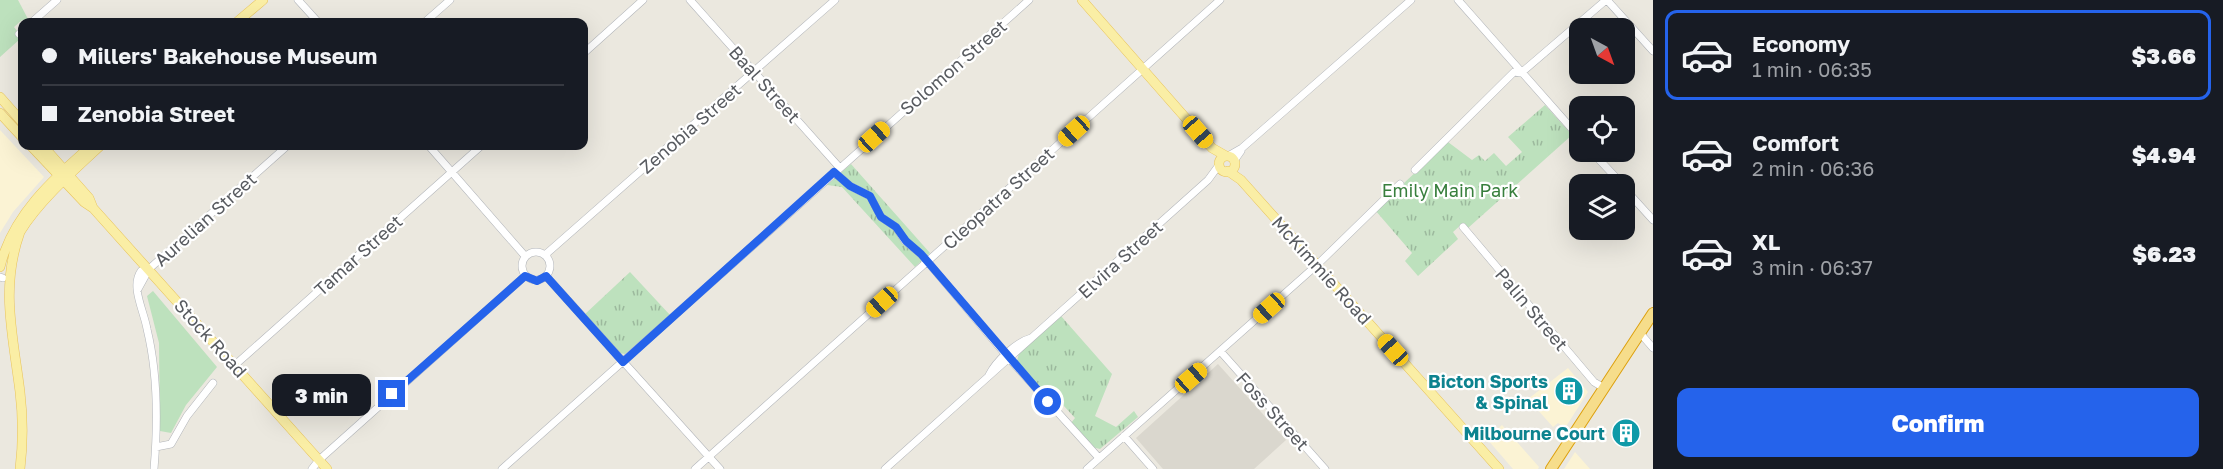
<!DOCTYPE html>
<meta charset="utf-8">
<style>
:root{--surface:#171b24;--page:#20242c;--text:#f1f3f6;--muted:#9ea1a6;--line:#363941;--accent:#2563eb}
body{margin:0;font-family:"Golos Text",sans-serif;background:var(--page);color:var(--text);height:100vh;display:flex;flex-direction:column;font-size:22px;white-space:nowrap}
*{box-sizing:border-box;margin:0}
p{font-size:20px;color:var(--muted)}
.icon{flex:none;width:33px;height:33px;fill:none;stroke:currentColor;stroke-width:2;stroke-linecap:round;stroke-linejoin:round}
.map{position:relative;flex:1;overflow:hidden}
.drawer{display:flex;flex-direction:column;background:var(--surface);width:570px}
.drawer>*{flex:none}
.guide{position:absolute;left:18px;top:18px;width:570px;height:132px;border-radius:12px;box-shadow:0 6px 24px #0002;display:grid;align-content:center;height:132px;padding:0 24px;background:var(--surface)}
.needle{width:39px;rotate:139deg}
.fabs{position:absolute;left:1569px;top:18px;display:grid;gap:12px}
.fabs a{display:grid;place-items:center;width:66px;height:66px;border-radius:12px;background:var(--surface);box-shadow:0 6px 24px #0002;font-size:30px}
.end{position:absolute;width:27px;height:27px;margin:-14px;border:8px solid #2563eb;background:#fff;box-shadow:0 0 0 3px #fff}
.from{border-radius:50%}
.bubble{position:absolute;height:42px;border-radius:12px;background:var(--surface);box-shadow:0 6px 24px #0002;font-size:20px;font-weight:800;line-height:42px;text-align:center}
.car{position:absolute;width:18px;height:36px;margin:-18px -9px;border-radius:8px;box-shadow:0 0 4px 2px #0007;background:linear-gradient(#f5c518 24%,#345 0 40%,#f5c518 0 76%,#345 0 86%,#f5c518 0)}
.guide b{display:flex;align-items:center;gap:21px;height:57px;font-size:22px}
.guide b+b{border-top:2px solid var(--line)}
.guide i{width:15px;height:15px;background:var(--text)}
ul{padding:10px 0 0;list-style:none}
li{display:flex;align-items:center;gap:18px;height:90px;margin:0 12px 9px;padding:0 12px;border:3px solid transparent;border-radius:12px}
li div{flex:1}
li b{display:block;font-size:22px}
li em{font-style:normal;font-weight:800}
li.on{border-color:var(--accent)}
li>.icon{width:54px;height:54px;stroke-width:1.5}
.button{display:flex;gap:12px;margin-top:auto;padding:12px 24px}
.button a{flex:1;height:69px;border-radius:12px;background:var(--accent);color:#fff;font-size:24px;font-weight:800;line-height:69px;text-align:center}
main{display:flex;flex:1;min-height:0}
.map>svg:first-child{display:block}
.commercial{fill:#fbf3d4}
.education{fill:#dad7ce}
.green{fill:#bde1bd}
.park{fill:url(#park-tufts)}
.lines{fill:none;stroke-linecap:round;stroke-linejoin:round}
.minor-casing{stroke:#b2b5ba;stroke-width:8}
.major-casing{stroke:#e8c35b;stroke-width:10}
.highway-casing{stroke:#dda00d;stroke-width:12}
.minor{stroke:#fff;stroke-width:7}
.major{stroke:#faeea5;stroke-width:9}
.highway{stroke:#f6dd8b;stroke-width:10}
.route{stroke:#2563eb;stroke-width:8}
.labels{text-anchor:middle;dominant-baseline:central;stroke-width:4.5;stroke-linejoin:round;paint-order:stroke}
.street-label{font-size:18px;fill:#585b60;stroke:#fff}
.park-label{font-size:18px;fill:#387f3d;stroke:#fff}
.culture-label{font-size:18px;font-weight:bold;fill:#0d838f;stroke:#fff;text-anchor:end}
</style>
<main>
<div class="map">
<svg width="1653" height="469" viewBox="0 0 1653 469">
<defs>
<pattern id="park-tufts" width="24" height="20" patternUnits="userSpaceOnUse" patternTransform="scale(1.5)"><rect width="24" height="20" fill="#bde1bd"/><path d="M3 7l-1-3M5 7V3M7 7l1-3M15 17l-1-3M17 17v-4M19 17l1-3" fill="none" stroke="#9cb99d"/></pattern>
</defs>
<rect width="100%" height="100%" fill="#ebe8df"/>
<path class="commercial" d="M0,130L44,177L13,212L0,233Z
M1568,368L1588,392L1565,428L1558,423L1553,427L1528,399Z
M1502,425L1539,467L1538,469H1513L1487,439Z
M1575,452L1590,469H1564Z"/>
<path class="education" d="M1218,364L1286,440L1254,469H1163L1136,438Z"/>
<path class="green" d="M0,0H18L28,19L26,22L22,20L14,27L17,31L15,33L20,39L0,57Z
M153,291L217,367L186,405L171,433L160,431L159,343L147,296Z"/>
<path class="park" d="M1545,105L1572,135L1468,228L1463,223L1453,232L1458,239L1418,276L1405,261L1412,253L1375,210L1448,142L1472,160L1479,155L1485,161L1494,153L1506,166L1522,152L1508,137Z
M851,164L930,253L915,267L842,187L827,185Z
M630,272L670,315L625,354L619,353L584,315Z
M1061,316L1112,374L1095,416L1116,427L1134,411L1138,417L1100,449L1092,447L1071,423L1075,418L1063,405L1058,409L1017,361L1019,353Z"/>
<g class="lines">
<g class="minor-casing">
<path id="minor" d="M298,0L318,22
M690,0L839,167
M1458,0L1580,138
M1607,0L1653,51
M32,22L57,0
M425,22L450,0
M19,34L22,31
M584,53L643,0
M429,146L525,256
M1592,152L1622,184
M1228,156L1242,148L1411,0
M1234,161L1241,151
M1415,170L1514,72L1521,73L1606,0
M834,172L850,186L870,196L881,217L896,227L905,241L921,254L1006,355L1099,458
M1624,188L1653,220
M1463,227L1594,382L1604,388
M522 266a14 14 0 1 1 28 0a14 14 0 1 1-28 0Z
M545,255L835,0
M149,269L141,271C130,286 144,311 147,329C158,374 158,422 154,469
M546,276L720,469
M0,277L3,278
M138,289L149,269L287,146
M1640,333L1653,348
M1221,352L1325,469
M235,365L481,146
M989,375C996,361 1016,342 1031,338
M1124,436L1153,469
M156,447L171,444L187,416L213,383
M312,469L319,460L525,276
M502,469L1029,0
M695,469L1220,0
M885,469L1208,180L1219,165
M1087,469L1318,264L1400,184"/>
</g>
<g class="major-casing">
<path id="major" d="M1082,0L1212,148L1226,156
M237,22L263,0
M0,97L22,122
M0,113L22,137
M31,146L84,202L93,208L327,469
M43,146L89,198L93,208
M1219 164a8 8 0 1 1 16 0a8 8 0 1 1-16 0Z
M1228,171L1241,180L1499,469
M0,267C12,216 53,179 91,146
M20,469C23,444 23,417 20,392C13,335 0,288 20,232C38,202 74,170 100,146"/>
</g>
<g class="highway-casing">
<path id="highway" d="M1551,469L1653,313"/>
</g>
<use href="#minor" class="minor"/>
<use href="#major" class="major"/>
<use href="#highway" class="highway"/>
</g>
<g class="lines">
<path class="route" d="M392,394L525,276L537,281L546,276L623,362L834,172L850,186L870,196L881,217L896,227L906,241L921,254L1048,402"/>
</g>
<defs>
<g id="building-disc" transform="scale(1.5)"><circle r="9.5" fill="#0f9aa8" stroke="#fff"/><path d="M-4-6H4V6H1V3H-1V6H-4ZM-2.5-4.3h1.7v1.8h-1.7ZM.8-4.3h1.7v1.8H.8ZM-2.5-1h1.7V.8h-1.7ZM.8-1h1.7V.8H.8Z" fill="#fff"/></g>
</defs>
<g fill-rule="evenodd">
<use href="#building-disc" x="1569" y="391"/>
<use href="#building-disc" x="1626" y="433"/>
</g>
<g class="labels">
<g class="street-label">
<text transform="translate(953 67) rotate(-41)">Solomon Street</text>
<text transform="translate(765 84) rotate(48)">Baal Street</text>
<text transform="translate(690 128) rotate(-41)">Zenobia Street</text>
<text transform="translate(998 198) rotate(-42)">Cleopatra Street</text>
<text transform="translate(205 219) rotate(-42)">Aurelian Street</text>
<text transform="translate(358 255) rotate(-42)">Tamar Street</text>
<text transform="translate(1120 259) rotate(-42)">Elvira Street</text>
<text transform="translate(1322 270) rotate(48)">McKimmie Road</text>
<text transform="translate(1532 309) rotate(50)">Palin Street</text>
<text transform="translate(211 338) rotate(48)">Stock Road</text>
<text transform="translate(1273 411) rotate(48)">Foss Street</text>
</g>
<g class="park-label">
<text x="1450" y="190">Emily Main Park</text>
</g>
<g class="culture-label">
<text x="1548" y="381">Bicton Sports<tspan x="1548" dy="21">&amp; Spinal</tspan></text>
<text x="1605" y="433">Milbourne Court</text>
</g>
</g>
</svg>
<div class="fabs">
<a><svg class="needle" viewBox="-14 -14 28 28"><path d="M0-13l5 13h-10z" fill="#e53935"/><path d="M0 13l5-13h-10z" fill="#9ea1a6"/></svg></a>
<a><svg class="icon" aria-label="locate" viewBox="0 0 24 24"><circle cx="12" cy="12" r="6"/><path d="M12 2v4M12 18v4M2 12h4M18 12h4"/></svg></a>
<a><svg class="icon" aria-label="layers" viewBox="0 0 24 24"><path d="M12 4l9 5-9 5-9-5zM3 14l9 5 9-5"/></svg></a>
</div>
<i class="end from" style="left:1048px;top:402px"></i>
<i class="end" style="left:392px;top:394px"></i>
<div class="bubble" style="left:272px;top:374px;width:99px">3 min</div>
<i class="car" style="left:1074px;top:131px;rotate:228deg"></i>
<i class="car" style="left:1198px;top:132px;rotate:139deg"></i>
<i class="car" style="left:874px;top:137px;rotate:48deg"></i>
<i class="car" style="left:882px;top:302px;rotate:228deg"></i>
<i class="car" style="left:1269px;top:308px;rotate:228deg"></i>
<i class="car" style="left:1393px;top:350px;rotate:318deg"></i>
<i class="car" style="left:1191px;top:378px;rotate:49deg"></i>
<div class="guide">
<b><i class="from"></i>Millers' Bakehouse Museum</b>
<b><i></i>Zenobia Street</b>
</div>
</div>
<section class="drawer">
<ul>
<li class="on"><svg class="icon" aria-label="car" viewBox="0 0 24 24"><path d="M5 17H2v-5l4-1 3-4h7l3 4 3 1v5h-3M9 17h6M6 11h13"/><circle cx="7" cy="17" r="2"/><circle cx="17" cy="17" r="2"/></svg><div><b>Economy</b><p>1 min · 06:35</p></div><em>$3.66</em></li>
<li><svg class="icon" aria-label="car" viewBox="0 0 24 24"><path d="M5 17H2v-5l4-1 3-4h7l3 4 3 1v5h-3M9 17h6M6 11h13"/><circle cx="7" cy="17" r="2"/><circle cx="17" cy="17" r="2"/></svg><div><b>Comfort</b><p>2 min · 06:36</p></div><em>$4.94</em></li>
<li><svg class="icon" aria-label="car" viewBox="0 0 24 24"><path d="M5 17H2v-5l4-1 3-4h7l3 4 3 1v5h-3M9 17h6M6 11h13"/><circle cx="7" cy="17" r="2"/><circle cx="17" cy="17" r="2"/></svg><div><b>XL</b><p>3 min · 06:37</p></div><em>$6.23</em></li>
</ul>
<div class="button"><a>Confirm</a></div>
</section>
</main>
